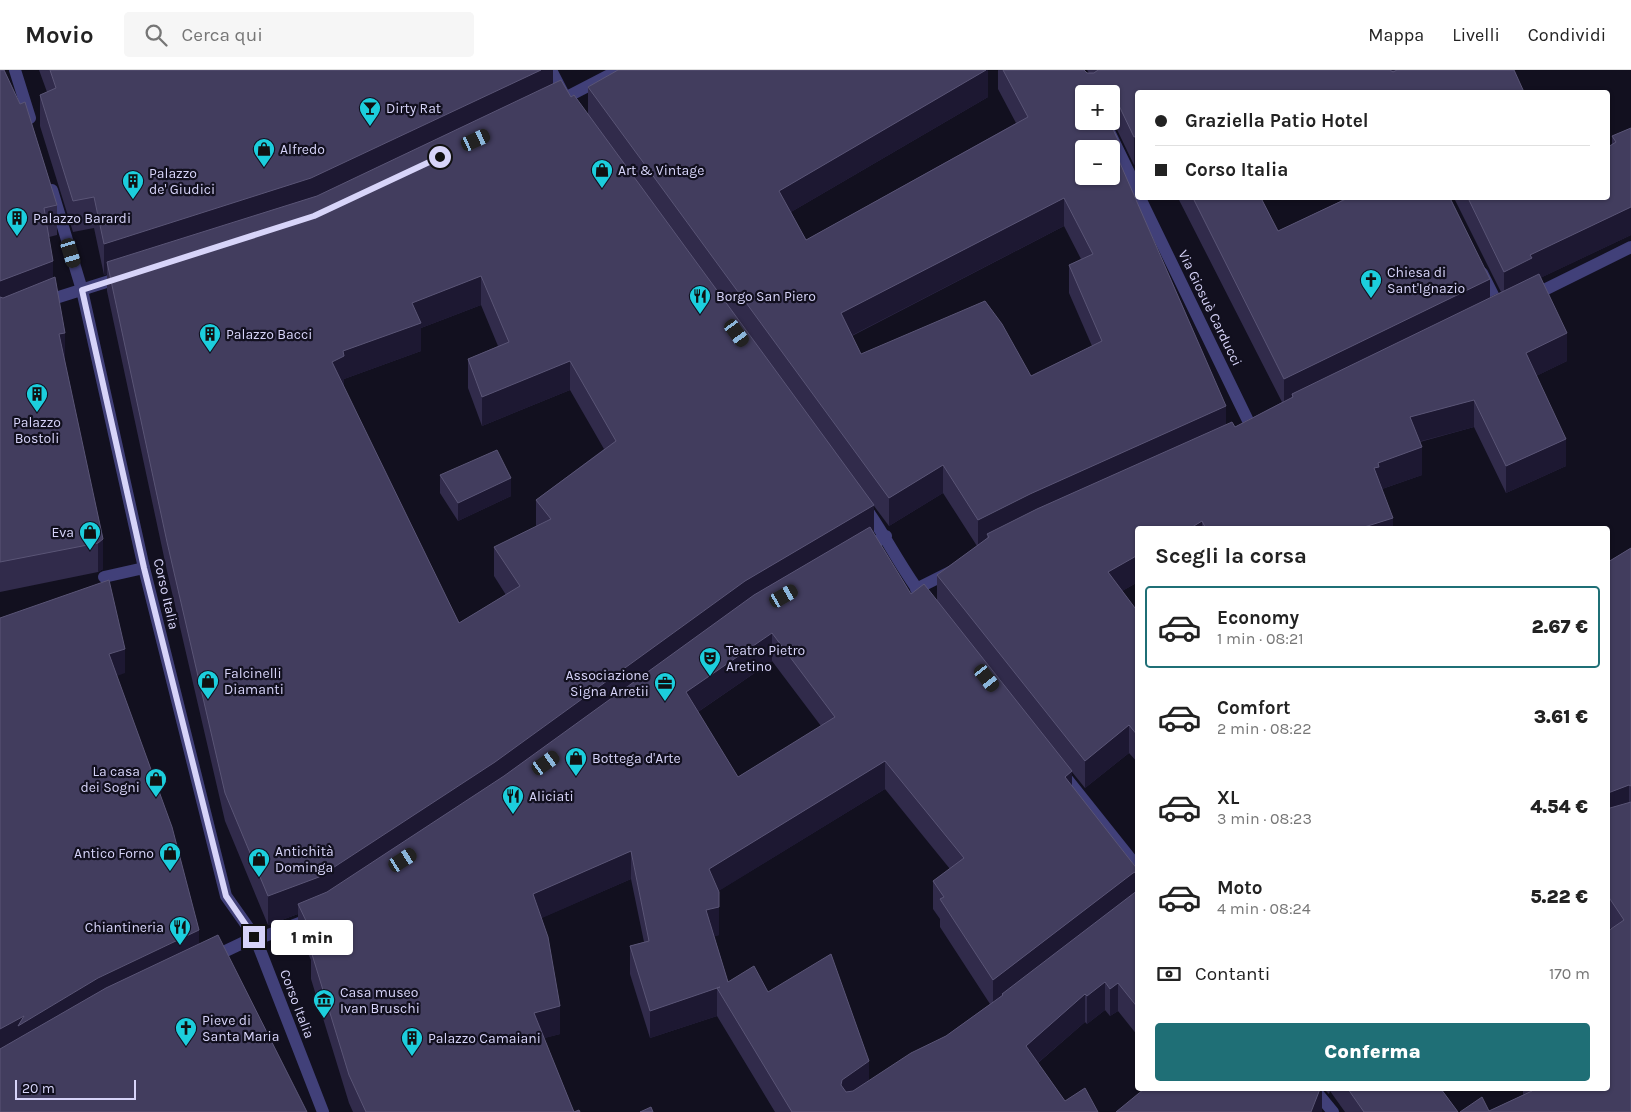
<!DOCTYPE html>
<html lang="it">
<meta charset="utf-8">
<style>
:root{--surface:#fff;--page:#f6f6f6;--text:#222;--muted:#767676;--line:#e0e0e0;--accent:#1f6f76}
body{margin:0;font-family:Karla,sans-serif;background:var(--page);color:var(--text);height:100vh;display:flex;flex-direction:column;font-size:19px;white-space:nowrap}
*{box-sizing:border-box;margin:0}
p{font-size:16px;color:var(--muted)}
.icon{flex:none;width:28px;height:28px;fill:none;stroke:currentColor;stroke-width:2;stroke-linecap:round;stroke-linejoin:round}
.map{position:relative;flex:1;overflow:hidden}
.details{position:absolute;left:1135px;top:456px;width:475px;height:565px;display:flex;flex-direction:column;background:var(--surface);border-radius:5px;box-shadow:0 1px 4px #0004}
.details>*{flex:none}
.guide{position:absolute;left:1135px;top:20px;width:475px;height:110px;border-radius:5px;box-shadow:0 1px 4px #0004;display:grid;align-content:center;height:110px;padding:0 20px;background:var(--surface)}
.tools{position:absolute;left:1075px;top:15px;display:grid;gap:10px}
.tools a{display:grid;place-items:center;width:45px;height:45px;border-radius:5px;background:var(--surface);box-shadow:0 1px 4px #0004;font-size:25px}
.scale{position:absolute;left:15px;bottom:12px;width:121px;box-sizing:border-box;padding-left:5px;border:2px solid #d7d4f9;border-top:0;font-size:14px;line-height:18px;white-space:nowrap;color:#d7d4f9;-webkit-text-stroke:4px #12101f;paint-order:stroke}
.end{position:absolute;width:22px;height:22px;margin:-11px;border:6px solid #d7d4f9;background:#111;box-shadow:0 0 0 2px #111}
.from{border-radius:50%}
.bubble{position:absolute;height:35px;border-radius:5px;background:var(--surface);box-shadow:0 1px 4px #0004;font-size:16px;font-weight:800;line-height:35px;text-align:center}
.car{position:absolute;width:15px;height:30px;margin:-15px -8px;border-radius:6px;box-shadow:0 0 4px 1px #0007;background:linear-gradient(#222 24%,#8ab4d8 0 40%,#222 0 76%,#8ab4d8 0 86%,#222 0)}
.guide b{display:flex;align-items:center;gap:18px;height:48px;font-size:19px}
.guide b+b{border-top:1px solid var(--line)}
.guide i{width:12px;height:12px;background:var(--text)}
ul{padding:0;list-style:none}
li{display:flex;align-items:center;gap:15px;height:82px;margin:0 10px 8px;padding:0 10px;border:2px solid transparent;border-radius:5px}
li div{flex:1}
li b{display:block;font-size:19px}
li em{font-style:normal;font-weight:800}
li.active{border-color:var(--accent)}
li>.icon{width:45px;height:45px;stroke-width:1.5}
h2{padding:0 20px;font-size:22px;line-height:60px}
.pay{display:flex;align-items:center;gap:12px;height:55px;padding:0 20px;font-size:19px}
.pay p{margin-inline-start:auto}
.button{display:flex;gap:10px;margin-top:auto;padding:10px 20px}
.button a{flex:1;height:58px;border-radius:5px;background:var(--accent);color:#fff;font-size:20px;font-weight:800;line-height:58px;text-align:center}
header{display:flex;align-items:center;gap:30px;box-sizing:border-box;height:70px;padding:0 25px;background:var(--surface);border-bottom:1px solid var(--line)}
header strong{font-size:24px}
nav{display:flex;gap:28px;margin-inline-start:auto;font-size:18px}
.search{width:350px;height:45px;background:var(--page);display:flex;align-items:center;gap:12px;box-sizing:border-box;padding:0 18px;border-radius:5px;color:var(--muted);font-size:19px}
.map>svg:first-child{display:block}
.lines{fill:none;stroke-linecap:round;stroke-linejoin:round}
.lane{stroke:#414079;stroke-width:12}
.street{stroke:#414079;stroke-width:12}
.wall{fill:#312b4b;fill-rule:evenodd}
.shaded-wall{fill:#1d1832}
.building{fill:#423d5e;stroke:#5a5576;fill-rule:evenodd}
.route{stroke:#d7d4f9;stroke-width:6}
.labels{text-anchor:middle;dominant-baseline:central;stroke-width:4.5;stroke-linejoin:round;paint-order:stroke}
.poi-label{font-size:14px;fill:#d7d4f9;stroke:#12101f;text-anchor:start}
.street-label{font-size:14px;fill:#d7d4f9;stroke:#12101f}
</style>
<header>
<strong>Movio</strong>
<div class="search"><svg class="icon" aria-label="search" viewBox="0 0 24 24"><circle cx="10" cy="10" r="6"/><path d="M15 15l6 6"/></svg>Cerca qui</div>
<nav><a>Mappa</a><a>Livelli</a><a>Condividi</a></nav>
</header>
<div class="map">
<svg width="1631" height="1042" viewBox="0 0 1631 1042">
<rect width="100%" height="100%" fill="#12101f"/>
<g class="lines">
<path class="lane" d="M104,507L144,498"/>
<path class="street" d="M15,0L30,48
M551,0L565,27
M559,31L619,0
M1104,51L1138,121
M52,120L82,220L144,498L226,826L255,867L323,1042
M1140,128L1253,361
M1482,203L1500,239
M1532,226L1631,177
M43,232L122,207
M865,437C887,468 903,502 926,531
M864,479L886,466
M916,519L952,501
M1063,704L1138,798
M213,887L255,867L260,868L312,848
M1314,1019L1333,1042"/>
</g>
<path class="wall" d="M0,0L57,135V165L49,167L53,208L65,292L103,499L98,502L0,522Z
M39,0H553V14L571,27L588,44V17L988,0V27L791,142L806,170L1016,53L998,19V0H1084L1087,3H1089L1087,0H1514L1138,22L1134,95L1111,47V24H1084L1120,94L1226,355L1235,357L1282,332L1178,128H1261L1278,161L1341,131L1339,128H1450L1490,227L1501,222L1454,128H1608L1612,74V66L1631,58V165L1540,208L1567,291L1536,306L1566,396L1506,423L1474,357L1420,372L1422,405L1382,419L1393,459H1138V512L1122,521L1138,542V693L1129,683L1085,718L1072,702V717L1138,800V966L1118,941L1110,946L1105,940L1087,954L1085,952L1038,993L1065,1031L1098,1042H775L717,946L650,968L630,904V876L644,872L631,809L541,848L560,964L544,968L574,1042H580H353L349,1033L311,909V890L298,862V844L268,855L225,751L167,501L107,221V204L104,205L94,158L73,162L40,56V25L47,22ZM1064,156L1081,189L1069,195V223L1092,276L1031,306L861,284L852,266ZM481,235L498,276L468,289V318L482,356L570,320L604,379L536,430V457L494,477V506L506,525L459,553L343,315L344,314V309L421,281V258ZM943,423L977,476L937,505V531L911,524L874,464V436L889,456ZM772,591L821,656L738,707L698,642ZM885,719L950,799L933,811V839L940,849V857L990,934L946,966L869,1011L768,922L728,912L714,866L719,865L718,821Z
M440,405L511,426L458,451L440,423Z
M1631,478V1042L1489,1041L1523,1025V1019H1608L1611,859L1608,854V492Z
M1324,1019H1441L1458,1042H1345L1330,1021L1329,1024Z"/>
<path class="shaded-wall" d="M541,0H553V25L311,139L107,192V204L104,205V174Z
M986,0H988V27L779,149V121Z
M1101,16V24H1097V19Z
M1138,66V94L1134,95V67Z
M1120,74V102L1113,77Z
M1064,128V156L841,271V243Z
M1631,137V165L1532,212L1504,230V202L1530,185Z
M53,191V221L0,241V211Z
M481,206V235L421,258V281L344,309V314L332,321V292L343,281L412,233Z
M1490,209V237L1292,324V333L1284,337V309Z
M65,263V292L59,264Z
M1567,263V291L1526,311V283Z
M570,291V320L482,356V327Z
M1474,330V357L1410,374V347Z
M1226,336V364L987,464V473L978,478V450L1030,424Z
M1566,369V396L1506,423V396Z
M1422,377V405L1379,420L1374,398L1378,393Z
M943,395V423L889,456V428Z
M511,408V426L458,451V433Z
M874,435V464L319,836L298,834V844L268,855V826L745,511Z
M1393,448V459H1358Z
M1202,451V459H1189Z
M103,469V499L98,502V473Z
M1138,485V512L1108,529V502Z
M772,563V591L686,650V622Z
M125,579V603L109,609V584Z
M1129,655V683L1085,718V691Z
M885,691V719L709,827V799Z
M1072,701V728L1065,707Z
M1629,715V743L1608,750V723Z
M631,781V809L533,852V824Z
M1138,801V829L1003,925L1002,924V931L993,938V910L1133,803Z
M719,837V865L706,868V840Z
M199,860V885L0,984V959L24,946L98,908Z
M1105,912V940L1087,954V926Z
M1118,913V941L1110,946V919Z
M720,917L717,918V946L650,968V941Z
M1085,924V952L1026,1003V976Z
M560,936V964L534,971V943Z
M869,991V1019L842,1038L841,1015L842,1010Z
M1320,1019H1322V1042H1311Z"/>
<path class="building" d="M0,0H4L20,34L25,32L57,135L44,138L53,191L0,211Z
M50,0H541L311,108L104,174L94,127L73,131L40,25L56,18Z
M618,0H986L779,121L806,170L1028,47L1003,0H1084L1087,3H1094L1098,0H1390L1393,2L1397,0H1514L1524,22H1138V66L1134,67L1111,19L1108,16H1101L1097,19V24H1084V51H1109L1120,74L1113,77L1226,336L1030,424L978,450L943,395L889,428L588,17ZM1084,79H1111V106H1084ZM1064,128L1093,184L1069,195L1102,271L1031,306L1002,254L985,231L861,284L841,243Z
M561,10L571,27L574,25L874,435L745,511L495,692L319,807L268,826L225,723L167,472L107,192L317,126ZM481,206L509,272L468,289L482,327L570,291L616,371L536,430L551,449L494,477L520,516L459,553L332,292L344,286L343,281L421,253L412,233Z
M1631,58V137L1530,185L1532,188L1504,202L1468,128H1608V77L1616,72L1612,66Z
M1193,128H1261L1278,161L1348,128H1450L1490,209L1284,309Z
M1539,204L1567,263L1526,283L1566,369L1506,396L1474,330L1410,347L1422,377L1378,393L1379,397L1374,398L1393,448L1358,459H1206L1202,451L1189,459H1138V485L1108,502L1138,542V666L1129,655L1085,691L937,505L989,467L987,464L1037,439L1232,352L1235,357L1293,327L1292,324Z
M55,207L65,263L59,264L103,469L98,473L0,492V227L3,228Z
M497,380L511,408L458,433L440,405Z
M870,457L911,524L924,514L1072,701L1065,707L1138,800V801L1133,803L993,910L940,829L944,827L933,811L964,788L885,691L709,799L719,822V837L706,840L728,912L754,896L768,922L831,884L869,991L842,1010L841,1015L846,1022L853,1021L911,983L946,966L1003,925L1002,924L1138,820V938L1118,913L1110,919L1105,912L1087,926L1085,924L1026,976L1065,1031L1085,1018L1098,1042H792L717,918L720,917L650,941L630,876L649,871L631,781L533,824L548,867L560,936L534,943L574,1042L579,1040L580,1042H366L349,1005L311,881L318,876L298,834L327,822L504,706L754,525ZM772,563L835,647L738,707L686,622Z
M1631,478V716L1629,715L1608,723V492Z
M109,510L125,579L109,584L172,757L199,860L98,908L18,956L24,946L0,959V548Z
M1631,732V1042H1460L1482,1027L1489,1041L1532,1021L1531,1019H1608V861L1624,850L1608,826V737L1610,738Z
M218,865L307,1042H0V979L106,918Z
M1144,1019H1320L1311,1042H1116Z
M1348,1019H1441L1458,1042H1364Z
M651,1037L653,1042H640Z"/>
<g class="lines">
<path class="route" d="M254,867L226,826L144,498L82,220L314,146L440,87"/>
</g>
<defs>
<g id="bar-pin" transform="scale(1.125)"><path d="M0 17L-7.5 6A9.5 9.5 0 1 1 7.5 6Z" fill="#1ccedd" stroke="#12101f"/><path d="M-6-5H6L.8 .8V4.5H3.5V6h-7V4.5H-.8V.8Z" fill="#111"/></g>
<g id="shop-pin" transform="scale(1.125)"><path d="M0 17L-7.5 6A9.5 9.5 0 1 1 7.5 6Z" fill="#1ccedd" stroke="#12101f"/><path d="M-5-2.5h2.3a2.7 3.5 0 0 1 5.4 0H5L5.5 6h-11ZM-1.5-2.5h3a1.5 2.3 0 0 0-3 0Z" fill="#111"/></g>
<g id="building-pin" transform="scale(1.125)"><path d="M0 17L-7.5 6A9.5 9.5 0 1 1 7.5 6Z" fill="#1ccedd" stroke="#12101f"/><path d="M-4-6H4V6H1V3H-1V6H-4ZM-2.5-4.3h1.7v1.8h-1.7ZM.8-4.3h1.7v1.8H.8ZM-2.5-1h1.7V.8h-1.7ZM.8-1h1.7V.8H.8Z" fill="#111"/></g>
<g id="church-pin" transform="scale(1.125)"><path d="M0 17L-7.5 6A9.5 9.5 0 1 1 7.5 6Z" fill="#1ccedd" stroke="#12101f"/><path d="M-1.2-6h2.4v3.5h3.3v2.4h-3.3V6h-2.4V-.1h-3.3v-2.4h3.3Z" fill="#111"/></g>
<g id="restaurant-pin" transform="scale(1.125)"><path d="M0 17L-7.5 6A9.5 9.5 0 1 1 7.5 6Z" fill="#1ccedd" stroke="#12101f"/><path d="M-5-6h1v4h1v-4h1v4h1v-4h1v5L-1.5 .5V6h-2V.5L-5-1ZM5-6V6H3V1.5H1.5Q1.5-4 5-6Z" fill="#111"/></g>
<g id="theatre-pin" transform="scale(1.125)"><path d="M0 17L-7.5 6A9.5 9.5 0 1 1 7.5 6Z" fill="#1ccedd" stroke="#12101f"/><path d="M-5-5.5Q0-4 5-5.5V0Q5 5 0 6Q-5 5-5 0ZM-3.3-2.5H-1v1.5H-3.3ZM1-2.5H3.3v1.5H1ZM-2.8 1Q0 5.5 2.8 1Z" fill="#111"/></g>
<g id="office-pin" transform="scale(1.125)"><path d="M0 17L-7.5 6A9.5 9.5 0 1 1 7.5 6Z" fill="#1ccedd" stroke="#12101f"/><path d="M-6-3h4V-5.5h4V-3h4V5H-6ZM-1-4.5V-3h2v-1.5ZM-6 0V1H6V0Z" fill="#111"/></g>
<g id="museum-pin" transform="scale(1.125)"><path d="M0 17L-7.5 6A9.5 9.5 0 1 1 7.5 6Z" fill="#1ccedd" stroke="#12101f"/><path d="M0-6L6-3V-2H-6V-3ZM-5-1h2V3h-2ZM-1-1h2V3h-2ZM3-1h2V3H3ZM-6 4H6V6H-6Z" fill="#111"/></g>
</defs>
<g fill-rule="evenodd">
<use href="#bar-pin" x="370" y="38"/>
<use href="#shop-pin" x="264" y="79"/>
<use href="#shop-pin" x="602" y="100"/>
<use href="#building-pin" x="133" y="111"/>
<use href="#building-pin" x="17" y="148"/>
<use href="#church-pin" x="1371" y="210"/>
<use href="#restaurant-pin" x="700" y="226"/>
<use href="#building-pin" x="210" y="264"/>
<use href="#building-pin" x="37" y="324"/>
<use href="#shop-pin" x="90" y="462"/>
<use href="#theatre-pin" x="710" y="588"/>
<use href="#shop-pin" x="208" y="611"/>
<use href="#office-pin" x="665" y="613"/>
<use href="#shop-pin" x="576" y="688"/>
<use href="#shop-pin" x="156" y="709"/>
<use href="#restaurant-pin" x="513" y="726"/>
<use href="#shop-pin" x="170" y="783"/>
<use href="#shop-pin" x="259" y="789"/>
<use href="#restaurant-pin" x="180" y="857"/>
<use href="#museum-pin" x="324" y="930"/>
<use href="#church-pin" x="186" y="958"/>
<use href="#building-pin" x="412" y="968"/>
</g>
<g class="labels">
<g class="poi-label">
<text x="386" y="38">Dirty Rat</text>
<text x="280" y="79">Alfredo</text>
<text x="618" y="100">Art &amp; Vintage</text>
<text x="149" y="103">Palazzo<tspan x="149" dy="16">de' Giudici</tspan></text>
<text x="33" y="148">Palazzo Barardi</text>
<text x="1387" y="202">Chiesa di<tspan x="1387" dy="16">Sant'Ignazio</tspan></text>
<text x="716" y="226">Borgo San Piero</text>
<text x="226" y="264">Palazzo Bacci</text>
<text x="37" y="352" text-anchor="middle">Palazzo<tspan x="37" dy="16">Bostoli</tspan></text>
<text x="74" y="462" text-anchor="end">Eva</text>
<text x="726" y="580">Teatro Pietro<tspan x="726" dy="16">Aretino</tspan></text>
<text x="224" y="603">Falcinelli<tspan x="224" dy="16">Diamanti</tspan></text>
<text x="649" y="605" text-anchor="end">Associazione<tspan x="649" dy="16">Signa Arretii</tspan></text>
<text x="592" y="688">Bottega d'Arte</text>
<text x="140" y="701" text-anchor="end">La casa<tspan x="140" dy="16">dei Sogni</tspan></text>
<text x="529" y="726">Aliciati</text>
<text x="275" y="781">Antichità<tspan x="275" dy="16">Dominga</tspan></text>
<text x="154" y="783" text-anchor="end">Antico Forno</text>
<text x="164" y="857" text-anchor="end">Chiantineria</text>
<text x="340" y="922">Casa museo<tspan x="340" dy="16">Ivan Bruschi</tspan></text>
<text x="202" y="950">Pieve di<tspan x="202" dy="16">Santa Maria</tspan></text>
<text x="428" y="968">Palazzo Camaiani</text>
</g>
<g class="street-label">
<text transform="translate(1210 238) rotate(64)">Via Giosuè Carducci</text>
<text transform="translate(166 524) rotate(77)">Corso Italia</text>
<text transform="translate(297 934) rotate(69)">Corso Italia</text>
</g>
</g>
</svg>
<div class="tools">
<a>+</a>
<a>−</a>
</div>
<div class="scale">20 m</div>
<i class="end from" style="left:440px;top:87px"></i>
<i class="end" style="left:254px;top:867px"></i>
<div class="bubble" style="left:271px;top:850px;width:82px">1 min</div>
<i class="car" style="left:476px;top:70px;rotate:65deg"></i>
<i class="car" style="left:71px;top:183px;rotate:163deg"></i>
<i class="car" style="left:737px;top:263px;rotate:144deg"></i>
<i class="car" style="left:784px;top:526px;rotate:60deg"></i>
<i class="car" style="left:987px;top:608px;rotate:142deg"></i>
<i class="car" style="left:546px;top:693px;rotate:55deg"></i>
<i class="car" style="left:403px;top:790px;rotate:57deg"></i>
<div class="guide">
<b><i class="from"></i>Graziella Patio Hotel</b>
<b><i></i>Corso Italia</b>
</div>
<section class="details">
<h2>Scegli la corsa</h2>
<ul>
<li class="active"><svg class="icon" aria-label="car" viewBox="0 0 24 24"><path d="M5 17H2v-5l4-1 3-4h7l3 4 3 1v5h-3M9 17h6M6 11h13"/><circle cx="7" cy="17" r="2"/><circle cx="17" cy="17" r="2"/></svg><div><b>Economy</b><p>1 min · 08:21</p></div><em>2.67 €</em></li>
<li><svg class="icon" aria-label="car" viewBox="0 0 24 24"><path d="M5 17H2v-5l4-1 3-4h7l3 4 3 1v5h-3M9 17h6M6 11h13"/><circle cx="7" cy="17" r="2"/><circle cx="17" cy="17" r="2"/></svg><div><b>Comfort</b><p>2 min · 08:22</p></div><em>3.61 €</em></li>
<li><svg class="icon" aria-label="car" viewBox="0 0 24 24"><path d="M5 17H2v-5l4-1 3-4h7l3 4 3 1v5h-3M9 17h6M6 11h13"/><circle cx="7" cy="17" r="2"/><circle cx="17" cy="17" r="2"/></svg><div><b>XL</b><p>3 min · 08:23</p></div><em>4.54 €</em></li>
<li><svg class="icon" aria-label="car" viewBox="0 0 24 24"><path d="M5 17H2v-5l4-1 3-4h7l3 4 3 1v5h-3M9 17h6M6 11h13"/><circle cx="7" cy="17" r="2"/><circle cx="17" cy="17" r="2"/></svg><div><b>Moto</b><p>4 min · 08:24</p></div><em>5.22 €</em></li>
</ul>
<div class="pay"><svg class="icon" aria-label="cash" viewBox="0 0 24 24"><path d="M3 7h18v10H3z"/><circle cx="12" cy="12" r="2"/></svg>Contanti<p>170 m</p></div>
<div class="button"><a>Conferma</a></div>
</section>
</div>
